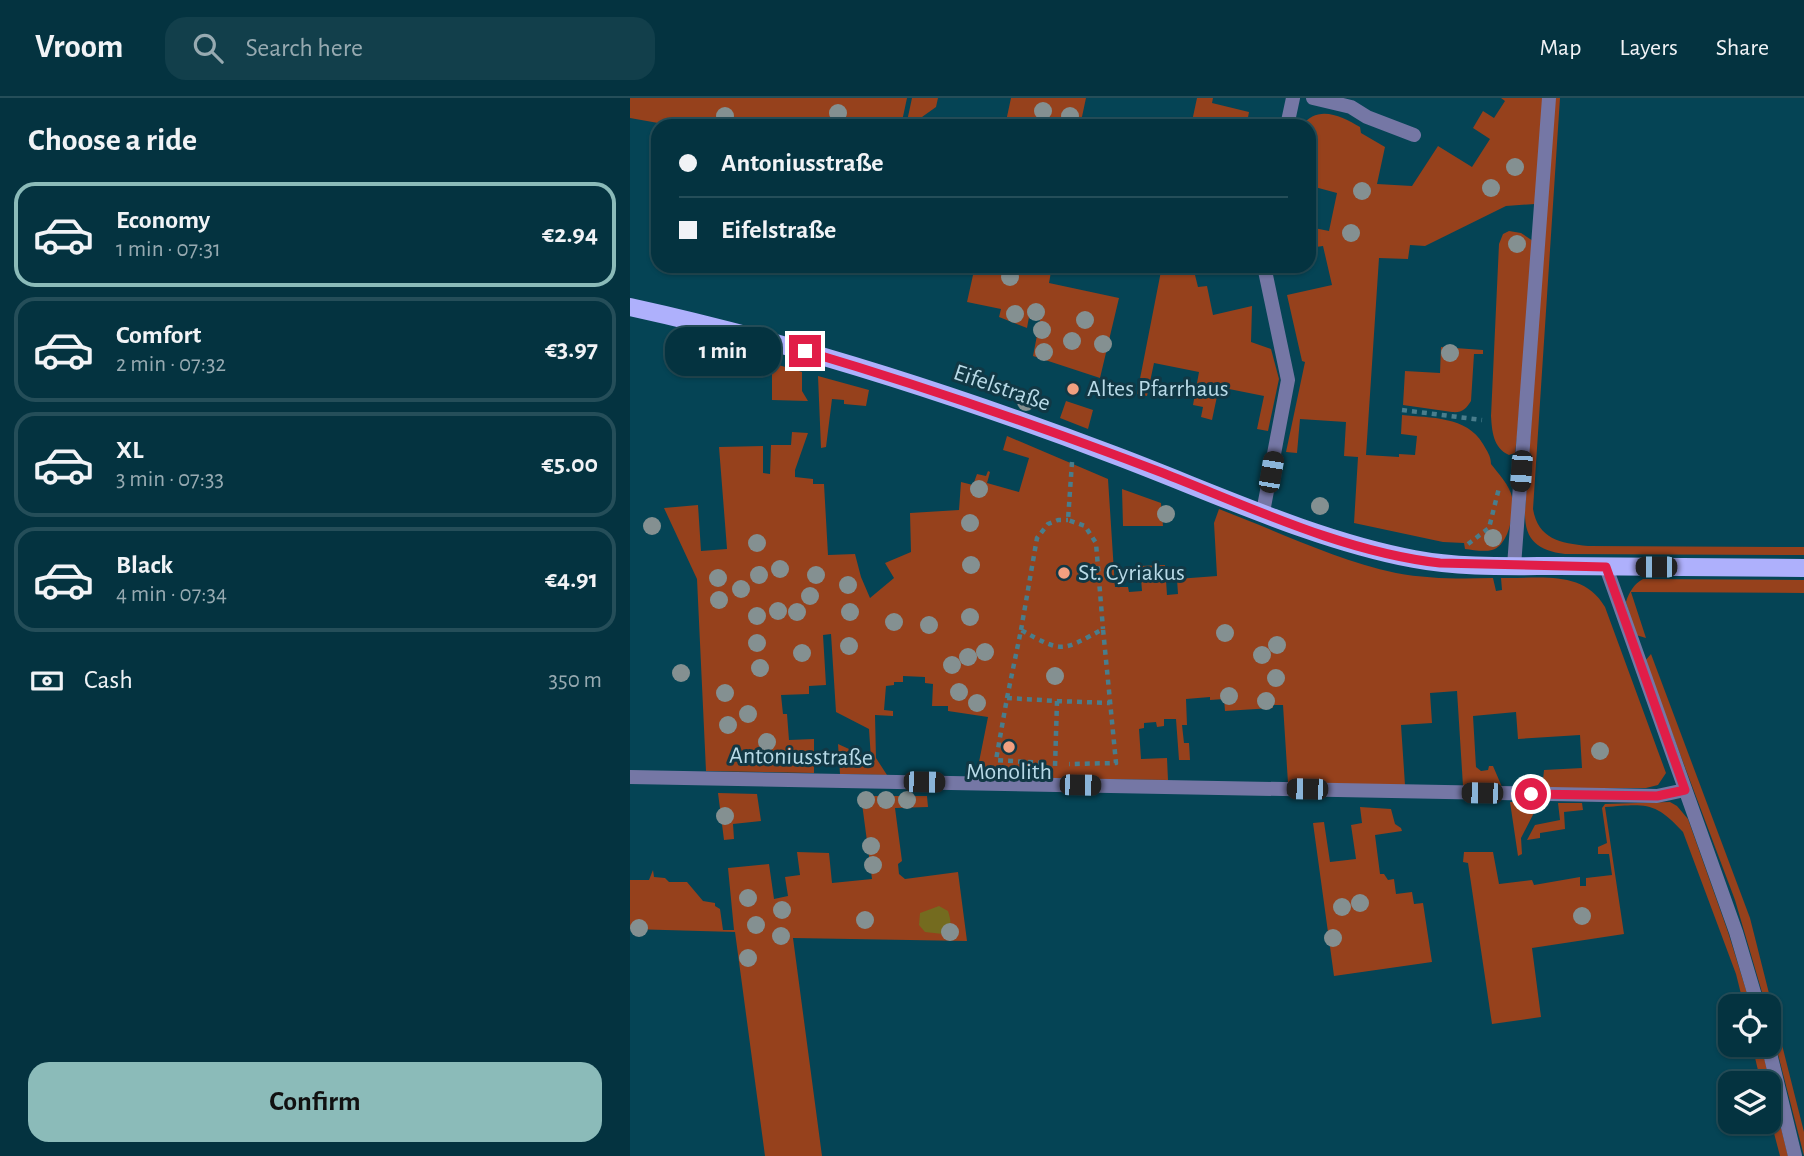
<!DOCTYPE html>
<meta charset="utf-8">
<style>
:root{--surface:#043340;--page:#123f4b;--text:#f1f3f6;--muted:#97aab1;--line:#254e59;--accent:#8bbbb9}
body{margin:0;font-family:"Alegreya Sans",sans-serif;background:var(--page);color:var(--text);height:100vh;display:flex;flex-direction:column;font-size:26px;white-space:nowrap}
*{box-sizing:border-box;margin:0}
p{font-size:23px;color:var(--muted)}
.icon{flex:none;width:38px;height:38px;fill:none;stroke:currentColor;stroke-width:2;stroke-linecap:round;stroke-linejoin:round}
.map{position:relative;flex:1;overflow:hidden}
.panel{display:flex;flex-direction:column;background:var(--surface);width:630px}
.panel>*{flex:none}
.hud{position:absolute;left:21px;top:21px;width:665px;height:154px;border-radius:21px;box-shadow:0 2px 5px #0004,0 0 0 2px var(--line);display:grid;align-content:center;height:154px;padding:0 28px;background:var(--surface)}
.controls{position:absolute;left:1088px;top:896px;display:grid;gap:14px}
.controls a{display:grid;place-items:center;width:63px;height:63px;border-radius:14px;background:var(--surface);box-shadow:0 2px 5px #0004,0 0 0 2px var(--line);font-size:35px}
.end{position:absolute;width:32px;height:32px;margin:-16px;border:9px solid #e11d48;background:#fff;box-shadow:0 0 0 4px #fff}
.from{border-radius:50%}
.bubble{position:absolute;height:49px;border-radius:21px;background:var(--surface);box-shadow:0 2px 5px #0004,0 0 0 2px var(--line);font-size:23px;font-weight:700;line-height:49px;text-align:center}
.car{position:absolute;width:21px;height:42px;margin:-21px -10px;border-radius:9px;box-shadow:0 0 5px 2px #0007;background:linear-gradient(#222 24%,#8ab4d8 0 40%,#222 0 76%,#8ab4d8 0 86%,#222 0)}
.hud b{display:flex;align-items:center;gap:24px;height:66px;font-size:26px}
.hud b+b{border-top:2px solid var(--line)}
.hud i{width:18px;height:18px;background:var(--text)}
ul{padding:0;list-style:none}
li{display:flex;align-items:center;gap:21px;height:105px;margin:0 14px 10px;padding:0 14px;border:4px solid var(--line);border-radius:21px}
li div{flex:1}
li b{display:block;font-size:26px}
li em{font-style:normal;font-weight:700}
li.current{border-color:var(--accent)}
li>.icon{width:63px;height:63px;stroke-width:1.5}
h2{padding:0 28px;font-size:32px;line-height:84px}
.pay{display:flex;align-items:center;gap:18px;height:77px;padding:0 28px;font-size:26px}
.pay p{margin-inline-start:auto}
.cta{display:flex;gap:14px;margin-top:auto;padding:14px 28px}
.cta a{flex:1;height:80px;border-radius:21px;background:var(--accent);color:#111;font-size:28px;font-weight:700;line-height:80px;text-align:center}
header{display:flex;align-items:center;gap:42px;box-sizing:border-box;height:98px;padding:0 35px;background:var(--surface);border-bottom:2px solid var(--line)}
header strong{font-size:33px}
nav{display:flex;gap:38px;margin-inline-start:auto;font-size:24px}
.search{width:490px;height:63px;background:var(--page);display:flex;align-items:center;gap:18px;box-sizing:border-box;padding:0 24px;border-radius:21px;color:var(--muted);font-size:26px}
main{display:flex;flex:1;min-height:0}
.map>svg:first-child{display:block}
.green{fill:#96411c}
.water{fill:#746b1f}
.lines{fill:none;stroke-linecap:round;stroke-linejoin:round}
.path{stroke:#497d8c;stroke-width:4.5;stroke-dasharray:5 5;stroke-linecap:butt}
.minor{stroke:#7577a5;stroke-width:14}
.tertiary{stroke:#7577a5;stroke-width:14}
.primary{stroke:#aeb0fc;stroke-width:18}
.tree{fill:#849091}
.route{stroke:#e11d48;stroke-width:9}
.poi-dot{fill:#f2a080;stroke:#113845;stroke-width:2.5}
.labels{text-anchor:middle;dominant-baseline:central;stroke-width:6;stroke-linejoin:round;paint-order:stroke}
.street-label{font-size:24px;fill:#b8dae7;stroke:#113845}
.poi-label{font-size:24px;fill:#b8dae7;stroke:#113845;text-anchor:start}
</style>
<header>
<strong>Vroom</strong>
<div class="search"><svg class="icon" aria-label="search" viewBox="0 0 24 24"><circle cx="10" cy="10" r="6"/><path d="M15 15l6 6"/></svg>Search here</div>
<nav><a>Map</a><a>Layers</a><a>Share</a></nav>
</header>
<main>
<section class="panel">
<h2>Choose a ride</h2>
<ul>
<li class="current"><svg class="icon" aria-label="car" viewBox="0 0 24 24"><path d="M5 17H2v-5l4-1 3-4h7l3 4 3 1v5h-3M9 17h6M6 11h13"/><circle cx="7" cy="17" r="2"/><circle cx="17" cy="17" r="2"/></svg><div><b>Economy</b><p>1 min · 07:31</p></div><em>€2.94</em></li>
<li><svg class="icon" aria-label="car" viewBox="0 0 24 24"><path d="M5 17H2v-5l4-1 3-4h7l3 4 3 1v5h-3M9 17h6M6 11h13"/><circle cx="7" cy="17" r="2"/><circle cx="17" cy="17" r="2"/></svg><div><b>Comfort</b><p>2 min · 07:32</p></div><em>€3.97</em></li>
<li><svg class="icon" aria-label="car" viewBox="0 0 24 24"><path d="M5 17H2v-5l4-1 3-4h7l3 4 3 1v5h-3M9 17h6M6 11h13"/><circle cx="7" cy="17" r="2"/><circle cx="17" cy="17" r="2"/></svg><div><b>XL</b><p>3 min · 07:33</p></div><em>€5.00</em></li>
<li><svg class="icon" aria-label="car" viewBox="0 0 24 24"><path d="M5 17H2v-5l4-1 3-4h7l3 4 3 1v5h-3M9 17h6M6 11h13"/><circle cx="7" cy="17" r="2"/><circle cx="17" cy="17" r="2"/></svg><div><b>Black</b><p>4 min · 07:34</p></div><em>€4.91</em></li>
</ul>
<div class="pay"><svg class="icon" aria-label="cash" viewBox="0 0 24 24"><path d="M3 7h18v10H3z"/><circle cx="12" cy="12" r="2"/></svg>Cash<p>350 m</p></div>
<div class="cta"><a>Confirm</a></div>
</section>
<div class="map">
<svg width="1174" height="1058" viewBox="0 0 1174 1058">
<rect width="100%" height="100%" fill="#054455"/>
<path class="green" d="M0,0H277L271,28H45L0,20Z
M282,0H308L306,9L285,24L284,28H276Z
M381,0H456L450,28H375Z
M567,0H583L582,5L619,14L617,25L628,28H561Z
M871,0H913L905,106L876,108L795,148L780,147L778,161L749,160L736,357L769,359V356L785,357L787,338L771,336L772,317C800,320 837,318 853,346C857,353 861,358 861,366C868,375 880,388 882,399C885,413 879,448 862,452C854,454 843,452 835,451L834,445L813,444L724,425L728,359L714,358L716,324L670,321L667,355L656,354L675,264L672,263L657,197L702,187L693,148L679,150V129L699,133L707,95L681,88L683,79L679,78V28H672C687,6 712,18 730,29L731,35L755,49L747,86L782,88L808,48L842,69L860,41L843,30L853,13L864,20L875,3Z
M924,0H930L903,411C908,441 930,445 958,448L1174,449V457L935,456C907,452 894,442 895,412Z
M879,133L891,135L903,143L887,339L885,355L879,357C863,350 862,333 861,318L869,146L873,136Z
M345,168H422L419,185L489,200L470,280L403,258L410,222L399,219L397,230L369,219L371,211L337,204Z
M532,168H601L565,177L568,189L577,188L583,217L622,208L621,244L641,251L649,281L638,333L627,331L634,298L589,289L582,322L571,319L573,309L563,307L569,274L524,265L517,298L507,296Z
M811,249L853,252V256H844L841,303C836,311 832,315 822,314L773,307L775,273L810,275Z
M142,265L172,274V293L178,303L142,302Z
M188,278L239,292L236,308L214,306V302L202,301L196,349L191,350Z
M436,303L463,312L458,331L430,320Z
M162,334L178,335L165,372V379L183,381V386H194L198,457L225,456L231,479L240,500L264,480L255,465L281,454L280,415L329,412L331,384L343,387L347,376L356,378L358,373L360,374L357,385L389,394L399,360L373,352L377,338L478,381L485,489H498L499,494L512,493L510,468L535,467L537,497L548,496L547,481L587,478L584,425L589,411C647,433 705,462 766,475C798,481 830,481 863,480L866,493L872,492L871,480C909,481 953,471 975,509L1036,675L1028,687L1016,690H917L913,682L914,672L952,670L950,637L888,641L886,614L843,618L846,669L851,673L858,672L859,668H863L872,689L833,688L827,593L800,595L802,625L771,627L775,687L658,685L653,607H643V610L595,613L594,601L580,602V599L556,601L557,627H552L554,645H559L560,662H549L546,621H534V628L527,629L526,624L514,625V630L509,631L511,661L537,660L538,682L346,679L358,619L318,613V608H302L303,586L295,585V579L273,578V584H264V587L256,588L254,612L263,613V618L245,617L246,660L257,677L210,676L208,646L241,661L239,631L206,614L201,536L193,537L196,587L179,588V596L151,597L153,616H157L159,642L184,641V675L76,673L67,481L34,410L68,407L71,453L97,451L89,349L133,348V375L140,376L141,347H161Z
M492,391L531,405L533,428H493Z
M1013,481L1174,482V495L1001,494L1016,540L1006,537L996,504C999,494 1004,486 1013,481Z
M1021,556L1120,820L1174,1034V1058L1139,921V908H1136L1105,802L1015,563Z
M88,695L127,696L131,723L103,726L104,741L94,742Z
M231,698H297L298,709L265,710L272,763L268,766L269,776L275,781L328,774L337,843L163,840L192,1058H135L105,834L0,831V782H19L23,772L24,779L35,780L39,784H57L73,803L85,805V808L90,811L93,832H104L98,770L139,766L144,801L158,798L155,779L170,777L167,754L199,755L202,785L242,781Z
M880,704H907V709L891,740L892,756L888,758Z
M1040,704L1047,708L1058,721L1098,834L1121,908H1114L1106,876L1053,734C1025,703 1015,706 975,709L994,836L902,850L911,919L862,926L838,765L833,764L834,754H863L869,786L902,782L904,787L950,779V788H956V780L982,777L979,756H968V749L977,745L972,710L975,706Z
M928,705H952L953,712L934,714L935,731L910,735V740L897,742L905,727L930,722Z
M730,709L761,711L765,726L771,730L772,733L745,737L750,776H754L758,782L764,781L766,796L782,794L784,806L793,805L802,864L704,878L683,725L694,724L700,764L726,761L721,727L732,725Z
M1122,947H1131L1158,1058H1150L1139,1016V985H1131Z"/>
<path class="water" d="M309,808L318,813C321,823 323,829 313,836L295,834L289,827L290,815Z"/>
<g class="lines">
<path class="path" d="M772,312L852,322
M442,364L438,422L455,428L466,445L473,531
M838,446L859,430L869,390
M391,532L407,440L418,426L428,422H438
M377,600L391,532C433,555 431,554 473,531L486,665L439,666
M427,603L480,605
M413,665L366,662L377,600L427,603L425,669"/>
<path class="minor" d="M683,0L721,9L737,19L784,37
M657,28L663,0
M633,414L658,282L634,168
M0,679L973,697L1027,698L1055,692"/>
<path class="tertiary" d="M884,468L919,0
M976,469L1106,834L1128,908
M1138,947L1165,1058"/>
<path class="primary" d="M0,209C165,245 326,297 484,357C580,393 683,442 784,461C831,470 882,468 930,468C1011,469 1093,469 1174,470"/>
</g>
<g class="tree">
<circle cx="413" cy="13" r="9"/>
<circle cx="208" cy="15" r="9"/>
<circle cx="95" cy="18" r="9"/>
<circle cx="440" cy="18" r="9"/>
<circle cx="885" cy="69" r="9"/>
<circle cx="861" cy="90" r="9"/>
<circle cx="732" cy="93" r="9"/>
<circle cx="721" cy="135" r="9"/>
<circle cx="887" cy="146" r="9"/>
<circle cx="380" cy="179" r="9"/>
<circle cx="406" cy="214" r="9"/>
<circle cx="385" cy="216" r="9"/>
<circle cx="455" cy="222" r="9"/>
<circle cx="412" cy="232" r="9"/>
<circle cx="442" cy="243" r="9"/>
<circle cx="473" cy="246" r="9"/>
<circle cx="414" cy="254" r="9"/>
<circle cx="820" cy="255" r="9"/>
<circle cx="396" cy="304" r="9"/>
<circle cx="349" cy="391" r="9"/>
<circle cx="690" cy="408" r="9"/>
<circle cx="536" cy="416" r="9"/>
<circle cx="340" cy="425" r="9"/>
<circle cx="22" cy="428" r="9"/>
<circle cx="863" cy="440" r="9"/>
<circle cx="127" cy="445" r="9"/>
<circle cx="341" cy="467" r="9"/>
<circle cx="150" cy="471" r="9"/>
<circle cx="129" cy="477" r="9"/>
<circle cx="186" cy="477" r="9"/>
<circle cx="88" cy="480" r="9"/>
<circle cx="218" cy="487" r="9"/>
<circle cx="111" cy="491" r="9"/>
<circle cx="180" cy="498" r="9"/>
<circle cx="89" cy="502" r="9"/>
<circle cx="148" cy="513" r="9"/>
<circle cx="167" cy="514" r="9"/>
<circle cx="220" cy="514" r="9"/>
<circle cx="127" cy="518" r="9"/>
<circle cx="340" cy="519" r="9"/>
<circle cx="264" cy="524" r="9"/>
<circle cx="299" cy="527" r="9"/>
<circle cx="595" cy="535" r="9"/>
<circle cx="127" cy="545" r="9"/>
<circle cx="647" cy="547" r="9"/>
<circle cx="219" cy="548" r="9"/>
<circle cx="355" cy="554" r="9"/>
<circle cx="172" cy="555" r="9"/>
<circle cx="632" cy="557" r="9"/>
<circle cx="338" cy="559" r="9"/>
<circle cx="322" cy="567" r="9"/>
<circle cx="130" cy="570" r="9"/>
<circle cx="51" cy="575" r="9"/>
<circle cx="425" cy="578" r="9"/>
<circle cx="646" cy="580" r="9"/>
<circle cx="329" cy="594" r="9"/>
<circle cx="95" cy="595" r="9"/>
<circle cx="599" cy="598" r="9"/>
<circle cx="636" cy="603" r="9"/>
<circle cx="347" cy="605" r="9"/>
<circle cx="118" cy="616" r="9"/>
<circle cx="98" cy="627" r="9"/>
<circle cx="137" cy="644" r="9"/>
<circle cx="970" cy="653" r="9"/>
<circle cx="236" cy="702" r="9"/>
<circle cx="256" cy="702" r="9"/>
<circle cx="277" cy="702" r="9"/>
<circle cx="95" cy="718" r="9"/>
<circle cx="241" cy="748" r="9"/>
<circle cx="243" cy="767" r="9"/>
<circle cx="118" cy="800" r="9"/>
<circle cx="730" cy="805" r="9"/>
<circle cx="712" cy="809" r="9"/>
<circle cx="152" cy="812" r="9"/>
<circle cx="952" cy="818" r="9"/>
<circle cx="235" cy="822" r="9"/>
<circle cx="126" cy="827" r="9"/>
<circle cx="9" cy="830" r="9"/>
<circle cx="320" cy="834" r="9"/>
<circle cx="151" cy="838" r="9"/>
<circle cx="703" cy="840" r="9"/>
<circle cx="118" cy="860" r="9"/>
</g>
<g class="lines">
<path class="route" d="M175,253C296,289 415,330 533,375C622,410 714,454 810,465L976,469L1055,692L1027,698L901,696"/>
</g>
<g class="poi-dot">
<circle cx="443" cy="291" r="7"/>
<circle cx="434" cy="475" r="7"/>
<circle cx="379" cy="649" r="7"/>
</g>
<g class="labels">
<g class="street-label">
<text transform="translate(372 290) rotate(19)">Eifelstraße</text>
<text transform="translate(171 659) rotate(1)">Antoniusstraße</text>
</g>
<g class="poi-label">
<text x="457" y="291">Altes Pfarrhaus</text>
<text x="448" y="475">St. Cyriakus</text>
<text x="379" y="674" text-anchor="middle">Monolith</text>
</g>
</g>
</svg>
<div class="controls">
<a><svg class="icon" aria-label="locate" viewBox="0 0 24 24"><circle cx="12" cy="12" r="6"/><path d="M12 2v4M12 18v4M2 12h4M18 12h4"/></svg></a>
<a><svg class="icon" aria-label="layers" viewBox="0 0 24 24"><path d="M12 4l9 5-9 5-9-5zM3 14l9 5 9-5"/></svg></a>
</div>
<i class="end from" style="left:901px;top:696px"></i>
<i class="end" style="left:175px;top:253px"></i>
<div class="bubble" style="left:35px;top:229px;width:116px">1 min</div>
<i class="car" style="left:891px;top:373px;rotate:184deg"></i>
<i class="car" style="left:641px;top:374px;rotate:10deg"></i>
<i class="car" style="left:1026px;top:469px;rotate:270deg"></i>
<i class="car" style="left:294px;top:684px;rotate:91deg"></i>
<i class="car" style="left:450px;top:687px;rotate:91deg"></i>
<i class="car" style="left:677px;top:691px;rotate:271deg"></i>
<i class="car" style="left:852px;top:695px;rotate:271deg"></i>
<div class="hud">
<b><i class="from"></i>Antoniusstraße</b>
<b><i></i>Eifelstraße</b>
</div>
</div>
</main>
